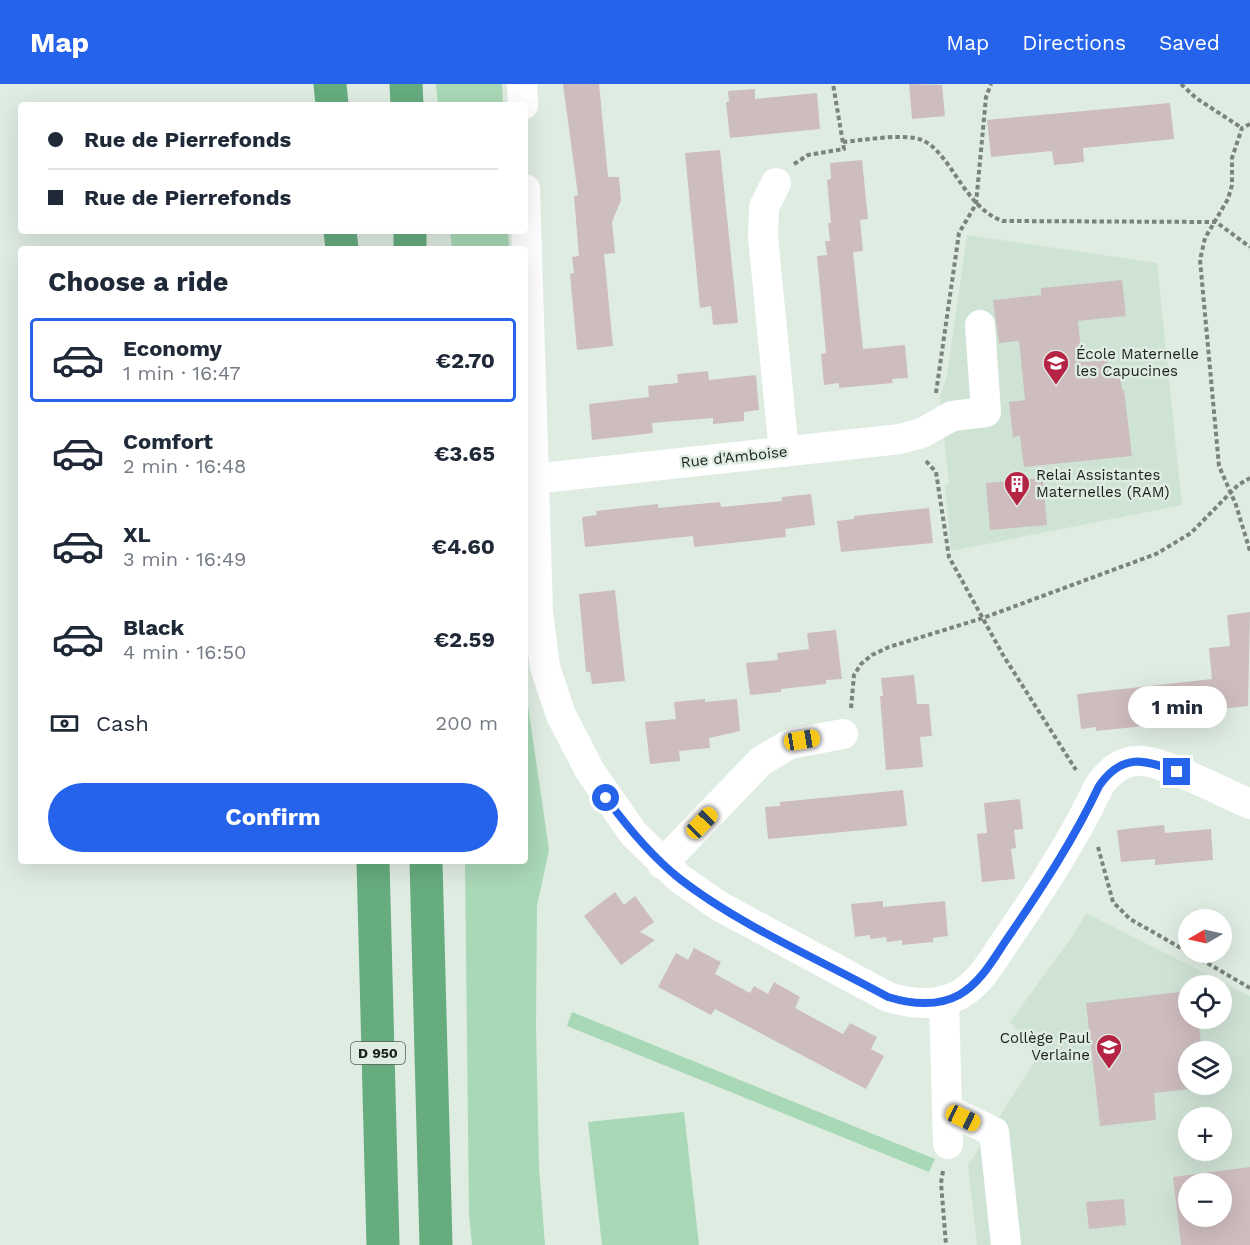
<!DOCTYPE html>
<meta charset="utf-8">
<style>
:root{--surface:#fff;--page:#f2f2f3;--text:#1f2937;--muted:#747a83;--line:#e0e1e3;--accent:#2563eb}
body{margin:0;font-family:"Work Sans",sans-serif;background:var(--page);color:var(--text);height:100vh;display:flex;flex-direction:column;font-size:22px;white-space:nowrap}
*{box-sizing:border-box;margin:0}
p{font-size:20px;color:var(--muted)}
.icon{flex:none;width:33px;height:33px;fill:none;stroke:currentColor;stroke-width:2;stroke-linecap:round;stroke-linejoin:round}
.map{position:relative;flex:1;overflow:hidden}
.side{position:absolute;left:18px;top:162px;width:510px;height:618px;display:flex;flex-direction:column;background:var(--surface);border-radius:6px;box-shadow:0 6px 24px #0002}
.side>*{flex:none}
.top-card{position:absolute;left:18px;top:18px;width:510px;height:132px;border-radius:6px;box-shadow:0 6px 24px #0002;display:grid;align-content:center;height:132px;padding:0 30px;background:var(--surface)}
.needle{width:39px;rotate:261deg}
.fabs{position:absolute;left:1178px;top:825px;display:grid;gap:12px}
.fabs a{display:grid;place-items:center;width:54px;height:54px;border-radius:50%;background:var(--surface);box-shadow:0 6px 24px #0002;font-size:30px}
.end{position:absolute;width:27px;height:27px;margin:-14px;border:8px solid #2563eb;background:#fff;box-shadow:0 0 0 3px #fff}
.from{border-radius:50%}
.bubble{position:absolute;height:42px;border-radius:21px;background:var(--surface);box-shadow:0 6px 24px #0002;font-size:20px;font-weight:700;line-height:42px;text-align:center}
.car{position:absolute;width:18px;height:36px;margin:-18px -9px;border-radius:8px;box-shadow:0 0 4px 2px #0007;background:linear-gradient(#f5c518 24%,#345 0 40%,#f5c518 0 76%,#345 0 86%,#f5c518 0)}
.top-card b{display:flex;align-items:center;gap:21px;height:57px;font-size:22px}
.top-card b+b{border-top:2px solid var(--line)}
.top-card i{width:15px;height:15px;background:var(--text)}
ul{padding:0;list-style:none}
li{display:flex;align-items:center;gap:18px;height:84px;margin:0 12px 9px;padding:0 18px;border:3px solid transparent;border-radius:6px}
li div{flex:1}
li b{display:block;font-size:22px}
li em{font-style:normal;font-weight:700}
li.active{border-color:var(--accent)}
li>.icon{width:54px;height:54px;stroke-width:1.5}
h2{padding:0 30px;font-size:27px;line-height:72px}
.pay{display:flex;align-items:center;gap:15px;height:66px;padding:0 30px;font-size:22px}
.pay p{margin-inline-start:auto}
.button{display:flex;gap:12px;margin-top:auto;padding:12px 30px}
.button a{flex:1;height:69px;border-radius:36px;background:var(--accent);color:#fff;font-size:24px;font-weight:700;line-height:69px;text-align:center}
header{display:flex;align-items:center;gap:36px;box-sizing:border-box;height:84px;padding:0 30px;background:var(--accent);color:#fff}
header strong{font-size:28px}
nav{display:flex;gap:33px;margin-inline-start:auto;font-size:21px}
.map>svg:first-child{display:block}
.built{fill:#cfe3d5;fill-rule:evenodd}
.green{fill:#a9d8b7}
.building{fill:#cebdbe;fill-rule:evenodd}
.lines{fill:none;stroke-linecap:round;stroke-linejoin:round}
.path{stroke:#7a837d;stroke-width:4;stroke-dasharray:4.5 3;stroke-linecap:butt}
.minor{stroke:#fff;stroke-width:30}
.highway{stroke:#66ac7f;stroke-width:33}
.route{stroke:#2563eb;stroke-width:8}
.labels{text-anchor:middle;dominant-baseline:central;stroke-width:5;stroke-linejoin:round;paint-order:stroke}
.shield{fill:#dfece2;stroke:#575f5a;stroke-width:1.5}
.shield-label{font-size:14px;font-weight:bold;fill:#1d221f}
.poi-label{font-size:15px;fill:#1d221f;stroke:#dfece2;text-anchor:start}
.street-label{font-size:15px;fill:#1d221f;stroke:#dfece2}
</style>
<header>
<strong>Map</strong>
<nav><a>Map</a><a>Directions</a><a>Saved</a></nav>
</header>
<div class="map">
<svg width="1250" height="1161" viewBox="0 0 1250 1161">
<rect width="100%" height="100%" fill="#dfece2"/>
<path class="built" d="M967,151L1157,179L1182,421L951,467L945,401L949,400L940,313L947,291Z
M1086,829L1250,912V1161H977L968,1081L1039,971L1010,938L1074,850ZM1188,902H1221V934H1188ZM1188,968H1221V1000H1188ZM1188,1034H1221V1066H1188ZM1188,1100H1221V1132H1188Z"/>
<path class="green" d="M436,0H502L503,21H438Z
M450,147H508L509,165H452Z
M525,560L527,615L549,766L537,822L536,942L539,1083L545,1161H472L469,1130L465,777H525Z
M572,928L935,1075L929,1088L567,942Z
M684,1028L699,1161H602L588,1038Z"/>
<path class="building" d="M563,0H599L608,93H619L621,116L612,138L615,169L604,170L613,262L577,266L570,190L574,189L572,173L579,172L574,112L578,111Z
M909,0L942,1L945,32L912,35Z
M755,5V15L817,9L820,45L730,54L726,18H729L728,7Z
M1170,19L1174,55L1083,64L1084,78L1054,81L1052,67L991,73L987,36Z
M720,66L738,239L713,241L711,222L700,224L685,69Z
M862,76L868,135L860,136L863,167L853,168L863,265L905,261L908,294L892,295L893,299L839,304V299L824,301L821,270L826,269L817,172L827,171L825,157H830L828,139H831L827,96L831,95L830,79Z
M1122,196L1126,232L1078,237L1082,278L1108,276L1110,294L1120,293L1122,306H1124L1132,372L1024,383L1020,352L1013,353L1009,318L1025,316L1019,257L999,259L993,216L1041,211V204Z
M708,287L709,296L756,291L759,326L744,328V337L713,340V334L652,339L653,349L592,356L589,320L649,313L648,302L678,299L677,290Z
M1043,394L1047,441L990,446L986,399Z
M811,410L815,441L785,445L786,453L694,463L693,452L585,463L582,433L597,431L596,427L658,420V424L720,418L721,423L782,417V413Z
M929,424L933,459L841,468L837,437L854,435V432Z
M615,506L625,597L592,600L590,588H586L579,510Z
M1250,528L1248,622L1172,630L1173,639L1096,647V643L1081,645L1077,610L1212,595L1209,564L1230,562L1227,531Z
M836,546L842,595L826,596V600L781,605V608L750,611L746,579L778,576L777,569L809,565L807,549Z
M914,591L917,620H929L932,652L920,653L923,683L886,686L880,612H883L881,594Z
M705,615V618L737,615L740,647L709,654L710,664L679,667L680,677L650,680L645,638L676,635L674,618Z
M903,706L907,742L768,755L765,723L780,722V718Z
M1020,715L1023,745L1014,746L1016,764L1011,765L1015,795L982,798L977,750L987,749L984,719Z
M1164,741L1165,749L1211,745L1213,776L1155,781V775L1121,778L1117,746Z
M615,808L624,821L635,812L654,838L640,848L655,856L621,881L584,832Z
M883,817V823L945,817L948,852L933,854V858L902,861V856L887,858L886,853L870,855V851L855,853L851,820Z
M694,864L721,878L715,890L750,909L754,902L768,910L774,898L800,913L795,924L843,950L850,939L877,953L871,965L884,972L866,1005L715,925L711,931L658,903L676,869L688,876Z
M1188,907V934H1198L1202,968H1188V1000H1205L1206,1003L1154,1009L1156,1036L1100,1042L1086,919Z
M1250,1083V1161H1181L1173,1093ZM1188,1100H1221V1132H1188Z
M1124,1115L1126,1141L1089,1145L1086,1118Z"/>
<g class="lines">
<path class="path" d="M1181,0L1196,14L1242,44
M1250,40L1242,44L1232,74V101L1228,115L1205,154L1200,176L1219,382L1236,421L1250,467
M843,58C864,56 904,49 922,56C951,68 964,124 1003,137L1216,138L1250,163
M794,80L808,71L844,65L833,0
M936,309L959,149L976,120L986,13L991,0
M926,377L936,388L949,473L1003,571L1076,686
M851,624L854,591L861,580L872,571L889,563L983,534L1156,470L1191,449L1238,401L1250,394
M1098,763L1113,818L1130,835L1188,868
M1188,868L1250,904
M943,1087L941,1099L946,1161"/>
<path class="minor" d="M522,0L523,21
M776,99L764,123L763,153L784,368
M525,105L538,528L545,583L561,631L590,687L633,749L679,794L719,822L888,913C911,920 937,923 959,911C982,898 995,872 1009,852C1042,804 1074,755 1099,702C1108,689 1120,678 1136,677C1159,674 1226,710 1250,720
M533,395L900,355L922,349L952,332L986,328L980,241
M662,780L761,677L790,660L843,650
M944,916L948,1060
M948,1026L994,1048L1006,1161"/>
<path class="highway" d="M330,0L332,21
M406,0L407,21
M340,147L342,165
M410,147V165
M373,777L383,1161
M426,777L436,1161"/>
</g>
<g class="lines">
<path class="route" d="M606,714C628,744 651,772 680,795C739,841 822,877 888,913C911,920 937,923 959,911C982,898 995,872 1009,852C1042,804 1074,755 1099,702C1122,669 1145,675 1177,688"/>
</g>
<defs>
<g id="school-pin" transform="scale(1.35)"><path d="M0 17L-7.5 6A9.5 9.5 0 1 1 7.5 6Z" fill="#b52345" stroke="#dfece2"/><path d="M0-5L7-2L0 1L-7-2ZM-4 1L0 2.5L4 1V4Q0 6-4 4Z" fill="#fff"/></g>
<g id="building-pin" transform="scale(1.35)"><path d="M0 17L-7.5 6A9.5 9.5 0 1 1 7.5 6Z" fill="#b52345" stroke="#dfece2"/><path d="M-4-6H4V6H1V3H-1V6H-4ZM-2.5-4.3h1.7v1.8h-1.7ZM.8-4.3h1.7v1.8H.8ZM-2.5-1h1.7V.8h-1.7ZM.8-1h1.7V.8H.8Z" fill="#fff"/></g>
</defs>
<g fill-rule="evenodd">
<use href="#school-pin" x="1056" y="279"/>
<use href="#building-pin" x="1017" y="400"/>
<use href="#school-pin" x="1109" y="963"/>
</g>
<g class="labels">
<rect class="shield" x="351" y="958" width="54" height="22" rx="4.5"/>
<g class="shield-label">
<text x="378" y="969">D 950</text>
</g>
<g class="poi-label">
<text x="1076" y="270">École Maternelle<tspan x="1076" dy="17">les Capucines</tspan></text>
<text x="1036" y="391">Relai Assistantes<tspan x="1036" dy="17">Maternelles (RAM)</tspan></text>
<text x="1090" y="954" text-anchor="end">Collège Paul<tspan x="1090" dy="17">Verlaine</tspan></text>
</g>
<g class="street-label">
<text transform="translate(734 373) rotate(-6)">Rue d'Amboise</text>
</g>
</g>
</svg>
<div class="fabs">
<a><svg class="needle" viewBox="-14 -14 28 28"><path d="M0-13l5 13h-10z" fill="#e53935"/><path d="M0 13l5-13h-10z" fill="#747a83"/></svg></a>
<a><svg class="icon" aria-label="locate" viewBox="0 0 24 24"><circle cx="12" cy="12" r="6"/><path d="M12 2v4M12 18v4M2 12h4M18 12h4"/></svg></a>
<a><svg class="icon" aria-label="layers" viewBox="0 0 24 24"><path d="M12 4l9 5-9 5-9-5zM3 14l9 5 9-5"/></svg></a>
<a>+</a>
<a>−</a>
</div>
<i class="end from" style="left:606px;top:714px"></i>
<i class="end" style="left:1177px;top:688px"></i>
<div class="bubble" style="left:1128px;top:602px;width:99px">1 min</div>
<i class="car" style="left:802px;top:656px;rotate:81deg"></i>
<i class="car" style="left:702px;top:739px;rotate:44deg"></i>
<i class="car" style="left:963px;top:1034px;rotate:115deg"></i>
<div class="top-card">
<b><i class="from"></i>Rue de Pierrefonds</b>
<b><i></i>Rue de Pierrefonds</b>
</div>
<section class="side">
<h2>Choose a ride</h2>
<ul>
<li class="active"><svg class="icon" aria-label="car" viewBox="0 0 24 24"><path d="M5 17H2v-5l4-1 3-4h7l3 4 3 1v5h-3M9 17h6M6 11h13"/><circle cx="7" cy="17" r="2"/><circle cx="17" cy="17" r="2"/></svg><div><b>Economy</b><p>1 min · 16:47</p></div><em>€2.70</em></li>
<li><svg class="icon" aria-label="car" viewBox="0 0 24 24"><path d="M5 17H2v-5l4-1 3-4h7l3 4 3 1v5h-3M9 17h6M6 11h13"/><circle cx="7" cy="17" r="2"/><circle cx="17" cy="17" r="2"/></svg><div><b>Comfort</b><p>2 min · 16:48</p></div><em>€3.65</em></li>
<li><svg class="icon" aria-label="car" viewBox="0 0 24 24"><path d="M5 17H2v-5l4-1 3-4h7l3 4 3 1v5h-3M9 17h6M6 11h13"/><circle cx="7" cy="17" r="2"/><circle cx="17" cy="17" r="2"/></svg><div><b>XL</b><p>3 min · 16:49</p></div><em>€4.60</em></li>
<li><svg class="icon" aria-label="car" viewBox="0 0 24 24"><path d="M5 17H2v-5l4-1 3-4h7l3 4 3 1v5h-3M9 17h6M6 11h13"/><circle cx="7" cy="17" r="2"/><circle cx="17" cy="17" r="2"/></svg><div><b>Black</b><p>4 min · 16:50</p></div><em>€2.59</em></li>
</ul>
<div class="pay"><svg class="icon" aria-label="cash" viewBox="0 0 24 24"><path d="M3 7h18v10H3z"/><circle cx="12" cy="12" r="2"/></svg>Cash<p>200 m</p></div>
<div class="button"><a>Confirm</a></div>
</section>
</div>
